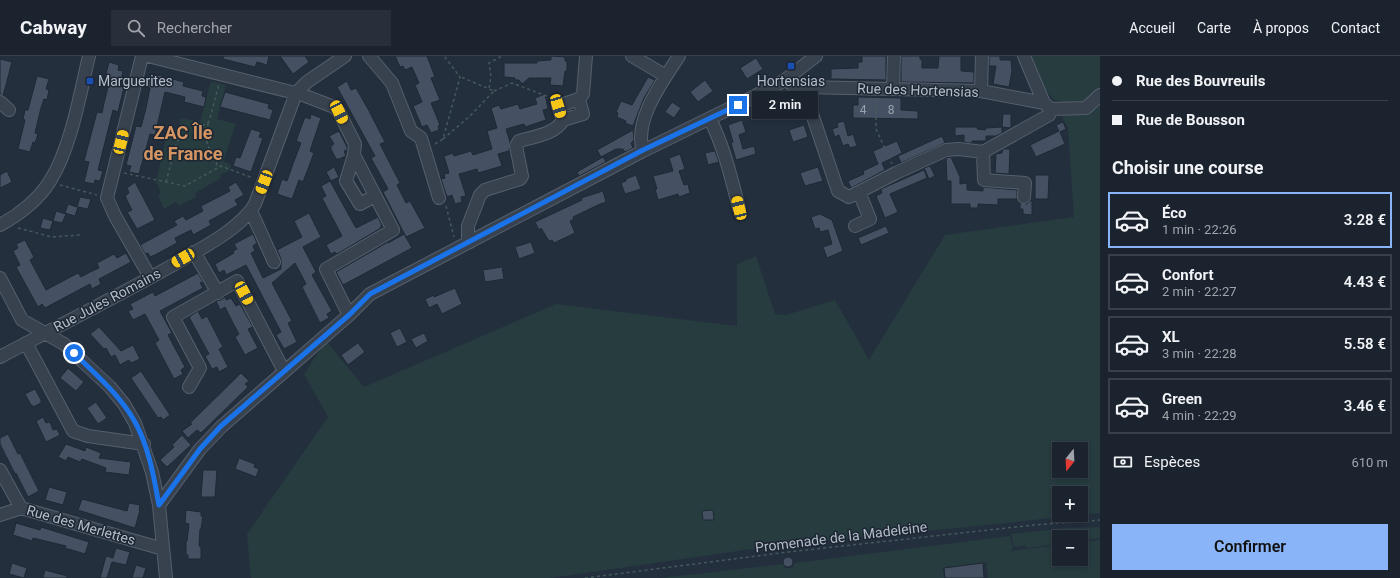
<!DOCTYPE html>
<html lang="fr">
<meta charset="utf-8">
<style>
:root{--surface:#1b232e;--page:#282f3a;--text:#f1f3f6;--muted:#a0a4aa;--line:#39404a;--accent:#8ab4f8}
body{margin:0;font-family:Roboto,sans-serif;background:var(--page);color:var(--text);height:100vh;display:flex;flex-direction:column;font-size:15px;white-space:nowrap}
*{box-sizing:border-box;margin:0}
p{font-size:13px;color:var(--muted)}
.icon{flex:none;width:22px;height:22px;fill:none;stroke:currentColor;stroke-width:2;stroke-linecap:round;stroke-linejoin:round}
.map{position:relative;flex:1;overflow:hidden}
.details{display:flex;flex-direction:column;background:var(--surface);width:300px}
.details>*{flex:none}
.banner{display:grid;align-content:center;height:88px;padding:0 12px;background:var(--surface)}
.needle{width:26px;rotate:198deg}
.tools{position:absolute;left:1052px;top:386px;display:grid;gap:8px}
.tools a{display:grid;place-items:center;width:36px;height:36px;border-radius:0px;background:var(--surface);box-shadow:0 2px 6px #0003,0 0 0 1px var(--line);font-size:20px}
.end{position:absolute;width:18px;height:18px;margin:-9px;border:5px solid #1a73e8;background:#fff;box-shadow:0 0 0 2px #fff}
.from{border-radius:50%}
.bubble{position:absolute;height:28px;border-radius:0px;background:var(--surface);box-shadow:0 2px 6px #0003,0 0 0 1px var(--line);font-size:13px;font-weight:600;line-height:28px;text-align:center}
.car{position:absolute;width:12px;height:24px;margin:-12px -6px;border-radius:5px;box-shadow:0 0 3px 1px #0007;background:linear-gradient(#f5c518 24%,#345 0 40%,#f5c518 0 76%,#345 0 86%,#f5c518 0)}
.banner b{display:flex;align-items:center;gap:14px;height:38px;font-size:15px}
.banner b+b{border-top:1px solid var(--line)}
.banner i{width:10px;height:10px;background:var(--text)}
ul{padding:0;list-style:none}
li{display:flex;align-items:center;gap:12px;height:56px;margin:0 8px 6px;padding:0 4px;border:2px solid var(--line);border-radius:0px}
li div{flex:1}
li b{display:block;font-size:15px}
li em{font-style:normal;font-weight:600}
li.active{border-color:var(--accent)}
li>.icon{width:36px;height:36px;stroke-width:1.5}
h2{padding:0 12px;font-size:18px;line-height:48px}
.pay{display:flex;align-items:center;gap:10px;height:44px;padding:0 12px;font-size:15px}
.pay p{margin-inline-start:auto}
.button{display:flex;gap:8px;margin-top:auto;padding:8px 12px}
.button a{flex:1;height:46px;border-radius:0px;background:var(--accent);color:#111;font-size:16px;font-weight:600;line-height:46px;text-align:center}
header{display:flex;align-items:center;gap:24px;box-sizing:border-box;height:56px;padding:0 20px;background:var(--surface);border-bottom:1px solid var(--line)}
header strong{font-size:19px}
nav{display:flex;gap:22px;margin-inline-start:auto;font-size:14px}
.search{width:280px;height:36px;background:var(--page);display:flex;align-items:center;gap:10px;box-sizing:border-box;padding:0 14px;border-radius:0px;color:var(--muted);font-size:15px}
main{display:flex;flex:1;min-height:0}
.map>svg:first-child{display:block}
.green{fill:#263c3f;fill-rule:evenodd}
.building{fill:#455162;stroke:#1f2835}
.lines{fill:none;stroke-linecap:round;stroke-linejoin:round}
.minor-casing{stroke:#565f6c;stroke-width:14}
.path{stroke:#44595c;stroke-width:1.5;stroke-dasharray:3 3;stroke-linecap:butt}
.minor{stroke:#38414e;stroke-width:12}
.route{stroke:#1a73e8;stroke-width:5}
.transit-dot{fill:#1a4fb4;stroke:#1d2633;stroke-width:1.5}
.labels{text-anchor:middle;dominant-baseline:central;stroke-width:3;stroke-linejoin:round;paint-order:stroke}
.number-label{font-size:12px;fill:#98a1af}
.poi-label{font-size:14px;fill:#b4bcc9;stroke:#1d2633;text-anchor:start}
.street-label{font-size:14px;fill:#b4bcc9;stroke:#1d2633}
.district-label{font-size:18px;font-weight:bold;fill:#d59563;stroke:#1d2633}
</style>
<header>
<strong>Cabway</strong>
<div class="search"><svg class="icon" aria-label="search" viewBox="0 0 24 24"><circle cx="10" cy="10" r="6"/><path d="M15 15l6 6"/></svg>Rechercher</div>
<nav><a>Accueil</a><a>Carte</a><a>À propos</a><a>Contact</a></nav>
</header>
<main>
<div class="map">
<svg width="1100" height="522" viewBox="0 0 1100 522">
<rect width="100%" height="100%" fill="#242f3e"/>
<path class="green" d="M1028,0H1100V457L948,473L787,488L550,522H251L247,478L328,361L304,318L326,285L364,331L556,248L737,270V208L756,200L775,258L786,259L835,244L869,304L945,179L1074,161L1068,72L1061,59L1064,47L1054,44L1038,24ZM1059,393H1081V415H1059ZM1059,437H1081V459H1059Z
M211,25L226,29L217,63L236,68L223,105L231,109L230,114L220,119L221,122L195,137L196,141L179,150L176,146L164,153L158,140L161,137L156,126L168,73L178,74L181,62L200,66Z
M1100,471V482L1081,485V481H1059V488L1026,492L1025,489L1014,491L1011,478L1067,472Z
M1010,480L1013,492L1010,495L1059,489V503H1081V487L1100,484V522H988L986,506L943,512L944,522H661L783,508L785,512C790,513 793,512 795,507Z"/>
<path class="building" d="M224,0H269L267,9L257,6L255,11L223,3Z
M280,0H305L309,6L293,18Z
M395,0H427L435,21L431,22L440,44L431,47L440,69L438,70L439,74L431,77L427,69L422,71L413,50L422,46L415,29L419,27L412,11L405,14L403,10L400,11Z
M551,0L565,1V5H567V15H565L563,30L550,29L551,22H529L522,28L519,24H515V22L504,21V7H537V5L551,4Z
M862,0H886V24L831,23V13L858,12V6H862Z
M901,0H920V3H922V12H938L939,0H961V15L974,16V27L901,26Z
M989,0H1000V4H1011L1012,15L1009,31L993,28L996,10H989Z
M756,2L763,13L747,23L740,12Z
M0,3L12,6L3,40L0,39Z
M109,6L119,9L118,14L123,15L120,30L124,31L118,56L113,54L98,114L103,115L100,125L95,124L94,128L84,126L89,106L84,105L97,56L102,57L104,47L109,27L104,26Z
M154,18L184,26L183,30L203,35L202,40L206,41L204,51L184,46L185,41L165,36L155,79L150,78L139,118L129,116L131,110L126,109L136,70L141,71L146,52L150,32L146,31L148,21L153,22Z
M37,20L49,23L46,33L49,34L47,44L44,43L41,52L35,77L38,78L35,87L33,86L30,96L18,93L25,64L23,63L25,54H28Z
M648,21L655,24L644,42L633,70L625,67L626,65L617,61L618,57L616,56L621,45L632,49Z
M705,24L713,35L698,46L690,36Z
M347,25L351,34L356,32L368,53L385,86L380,88L400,127L397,129L406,147L410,145L425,172L406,181L383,136L388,133L371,102L375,100L337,31Z
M225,36L269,48L268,52L273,54L270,64L220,51Z
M545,38L548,53L543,54L546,64L525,71L524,68L506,73L510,86L509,95L498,98L502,110L478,117L477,113L459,118L466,140L461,141L462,146L455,148L452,139L447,141L441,123L445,122L444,118L449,117L444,100L453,97L454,100L471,95L473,99L492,93L487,75L497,72L491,52L499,49L501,53L518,48L520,53L537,48L535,42Z
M858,41L901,42V54L918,55V63L853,62V49H858Z
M672,46L681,52L674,62L665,56Z
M311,58L321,62L310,95L314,97L303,126L299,124L292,143L277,138L282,123L287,125L294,105L301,87L296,85L305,61L310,63Z
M1003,58H1011V72L1002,71Z
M742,64L746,76L739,79L743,93L754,90L756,98L736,104L731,87L733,86L728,69Z
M844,65L848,80L853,78L857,90L850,92L848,88L843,90L839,79L835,81L832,73L838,71L837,67Z
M1063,66L1066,73L1060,76L1065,88L1036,101L1030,89L1059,75L1056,69Z
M804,69L808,81L793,86L789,74Z
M955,71H978L977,73L985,74L986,72L1002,71V77L996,80H986V85H972V87H969L964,86V79L955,80Z
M251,73L261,76L259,81L263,82L251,116L233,110L236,101L240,102Z
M633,74L634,84L631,87L633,92L625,96L623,93H616L601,101L597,94Z
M339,75L347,91V94L344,95L346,100L339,103H336L331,93V90L334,88L329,80Z
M942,80L945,87L901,107L898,100Z
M897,85L902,97L882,107L885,114L851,132L848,125L864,118L863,115L878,108L873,95Z
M1003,93H1010L1009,118L995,117L996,98L1002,97Z
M715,95L719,106L708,109L705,97Z
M680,98L685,113L679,115L684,129L688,128L690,137L679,141L678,138L658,144L655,133H657L653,120L673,115L669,102Z
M603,101L606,106L579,120L577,116Z
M951,101L960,121V128L967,127V134L983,135V131L1017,134V143H998V149L978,148V152H970V148H951V125H947L946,102Z
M930,110L935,120L929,123L924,112Z
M334,111L339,121L331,125L326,116Z
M818,111L823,125L805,130L800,117Z
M924,114L927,122L890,138L898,156L885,162L876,140L882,137L881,133Z
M7,115L12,126L0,132V119Z
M636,119L641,133L625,138L621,127L626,125V123Z
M1035,119H1049L1048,143H1035Z
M330,125L356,172L378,161L382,170L380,171L381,172L337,198L335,196L331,198L326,189L342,180L322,142L326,140L321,130Z
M135,126L155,164L137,173L127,156L132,154L125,140L129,137L127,132Z
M236,126L244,139L235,144L238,149L209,165L211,169L193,179L191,174L175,182L177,187L155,199L150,201L148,197L145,198L140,189L177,169L174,165L183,160L186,164L203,155L201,150L230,135L228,131Z
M603,135L606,146L598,149L573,161L574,163L570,165L575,177L554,187L552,184L549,185L541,172L539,174L535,166L582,144L581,142Z
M80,141L91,143L88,153L78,151L75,160L65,157L68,148L77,151Z
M1030,145H1032V159L1023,158V153H1020V147L1027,148Z
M56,155L66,158L62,167L53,165Z
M309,157L321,181L303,191L316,216L312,219L332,255L327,258L329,262L320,267L302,231L306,228L295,207L272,227L292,265L288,267L297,286L284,293L276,279L281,276L246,209L226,219L224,214L219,217L215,208L234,197L233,195L237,193L234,188L253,178L257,187L253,190L255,195L251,197L263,222L281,213V203L277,194L302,181L294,165Z
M820,158L832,164L843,195L827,202L823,191L832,188L828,174L820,176L819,172L815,173L811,161Z
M43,162L53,165L50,174L40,172Z
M886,170L889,177L861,189L858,182Z
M404,178L412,192L343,229L336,216L388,186V187Z
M25,184L34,201L30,204L46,234L78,217L81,221L90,216L99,212L97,207L114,198L117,202L126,197L131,206L99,223L101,228L92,233L90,228L45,252L42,248L38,251L16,211L20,209L13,195L18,192L16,188Z
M531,186L535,197L519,203L515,191Z
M502,211L504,223L485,226L483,214Z
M198,217L203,226L200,227L203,232L160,255L172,277L168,279L185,311L181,314L183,318L174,323L155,287L159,284L145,258L133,264L128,255L133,253L130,248L153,236L155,240Z
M455,232L462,248L442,258L437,248L429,252L425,243L434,239V241Z
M225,241L226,244L231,242L236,250L240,248L253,271L248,273L258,292L245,299L235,281L239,278L234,269L225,251L220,254L216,245L221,244Z
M198,255L202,263L207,260L223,291L219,293L228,311L219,316L217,311L212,313L205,300L209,298L189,261Z
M99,271L121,295L133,289L140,303L131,307L129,304L120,309L115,299L111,301L106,292L104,293L90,278Z
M400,272L407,286L397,291L390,277Z
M424,277L428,285L416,292L411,283Z
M358,287L365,296L348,309L341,299Z
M68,312L84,326L76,335L60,322Z
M141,315L170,359L163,364L161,361L158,362L131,322Z
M241,317L249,325L245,328L248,331L201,377L197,374L188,382L182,375L192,368L190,367Z
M35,333L41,344V347L33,351L32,349H31L25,338Z
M96,346L107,362L98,368L87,352Z
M43,361L46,367L50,366L53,374L57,373L60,379L46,386L36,365Z
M8,378L18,398L20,397L39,435L28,441L16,417L15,418L0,388V382Z
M182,379L191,389L167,411L160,404L174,391L172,389Z
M66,388L85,395L86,391L101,397L99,402L131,406L129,419L105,416L106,412L82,403L80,406L68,401L66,405L58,401Z
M239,402L255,408L254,411L259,413L256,421L235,413Z
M203,414H217L215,441H201Z
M49,431L67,436L63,449L45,444Z
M82,443L127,455L129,447L140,449L139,454H140L135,472L78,454Z
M186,454L201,456V460H203L201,473H200L199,490H201V503H188V499H186V485H187L189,468L185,467Z
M713,454L714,464H703L702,455Z
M16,467L40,474L41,471L89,486L85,498L65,492L66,490L33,482L32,485L13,479Z
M116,492L130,496L126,509L112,506L107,522H100L106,500L113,502Z
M783 506a5 5 0 1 1 10 0a5 5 0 1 1-10 0Z
M12,507L27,512L24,522L9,518Z
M983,507L984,522H945L944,512Z
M136,509L146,512L143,522H132Z
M45,514L67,520V522H43Z"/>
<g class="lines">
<g class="minor-casing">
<path id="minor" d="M142,0L107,142L115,160L150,221
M148,0L303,39L334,51L339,56L355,88L354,99L393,174L326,213L349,259
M369,0L392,27L411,75L421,82L439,142
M632,0L666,20
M1024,0L1044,47
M785,24L793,29L804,31L981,35L1044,47L1051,53
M804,31L806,40L838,135L849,141L896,117L946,94L959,93L983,96L1049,59L1051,53
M893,32L894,0
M981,35L982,0
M0,46L9,54
M1051,53L1086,52L1100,39
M710,63C724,91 731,121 739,152
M563,64L558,50L579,43
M643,95C633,64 663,25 679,0
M983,96L984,124L1025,127L1024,141
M354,99L346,125L360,148L375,140
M251,155L274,206
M0,169C19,159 39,143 50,125C71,92 80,38 89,0
M855,170L870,163L859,136
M470,186L468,181V170L480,139L485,134L520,123L522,120L516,90L519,85C533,81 556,78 563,64L583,58L579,43L583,38L586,0
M194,196L218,237
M0,222L22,264L64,288L110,331L124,348L135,367L152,416L159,449L166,522
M26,287L73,375L88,380L144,388
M0,301C58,270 116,241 173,209C198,194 241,173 255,148L296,37L307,26L345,0
M189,331L200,312L173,261L237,225L284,315
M0,414L21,452
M159,449L200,393L221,371L349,259L370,238L643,95L751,42L785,24L816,0
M0,459L21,452L163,493"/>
</g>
<path class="path" d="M489,32L491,21L489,7L502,0
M494,35L512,27L552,42
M876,43V73L892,108
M208,67L207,89L216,103L217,112
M443,83L470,60L494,35L461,21
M435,88L443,83L460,21L444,0
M124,117L185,130L221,110L253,122
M166,126L177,85L209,66L219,28
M60,129L97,139
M446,150L454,181
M18,172L52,181L80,179
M585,522L788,496L1034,469L1100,464"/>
<use href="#minor" class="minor"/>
</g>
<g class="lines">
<path class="route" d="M74,297C96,319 120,339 135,366C149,391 154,422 159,449L200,393L221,370L349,259L370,238L643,94L738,49"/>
</g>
<g class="transit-dot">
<rect x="787" y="6" width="8" height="8" rx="2"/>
<rect x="86" y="21" width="8" height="8" rx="2"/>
</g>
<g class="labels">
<g class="number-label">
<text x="863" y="54">4</text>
<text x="891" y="54">8</text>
</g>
<g class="poi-label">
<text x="98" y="25">Marguerites</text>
<text x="791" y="25" text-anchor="middle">Hortensias</text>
</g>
<g class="street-label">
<text transform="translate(918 34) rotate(2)">Rue des Hortensias</text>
<text transform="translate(107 244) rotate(-28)">Rue Jules Romains</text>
<text transform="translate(81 469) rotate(16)">Rue des Merlettes</text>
<text transform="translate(841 481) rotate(-7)">Promenade de la Madeleine</text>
</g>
<g class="district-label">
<text x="183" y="76">ZAC Île<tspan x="183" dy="21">de France</tspan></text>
</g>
</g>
</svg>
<div class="tools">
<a><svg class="needle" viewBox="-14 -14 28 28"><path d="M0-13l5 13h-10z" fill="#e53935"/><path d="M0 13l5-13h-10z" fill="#a0a4aa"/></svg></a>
<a>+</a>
<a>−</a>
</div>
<i class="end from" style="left:74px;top:297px"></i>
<i class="end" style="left:738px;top:49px"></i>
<div class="bubble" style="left:752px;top:35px;width:66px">2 min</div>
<i class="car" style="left:558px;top:50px;rotate:163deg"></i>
<i class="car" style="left:339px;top:56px;rotate:154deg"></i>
<i class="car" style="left:121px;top:86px;rotate:14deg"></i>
<i class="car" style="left:264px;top:126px;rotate:201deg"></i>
<i class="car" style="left:739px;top:152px;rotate:346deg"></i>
<i class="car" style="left:183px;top:202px;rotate:240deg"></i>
<i class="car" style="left:244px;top:237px;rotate:152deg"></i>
</div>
<section class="details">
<div class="banner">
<b><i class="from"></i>Rue des Bouvreuils</b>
<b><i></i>Rue de Bousson</b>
</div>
<h2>Choisir une course</h2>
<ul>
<li class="active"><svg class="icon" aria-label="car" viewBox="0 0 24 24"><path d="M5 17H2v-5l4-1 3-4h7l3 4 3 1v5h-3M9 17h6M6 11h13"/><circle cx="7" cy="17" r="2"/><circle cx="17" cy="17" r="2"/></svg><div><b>Éco</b><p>1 min · 22:26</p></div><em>3.28 €</em></li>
<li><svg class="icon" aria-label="car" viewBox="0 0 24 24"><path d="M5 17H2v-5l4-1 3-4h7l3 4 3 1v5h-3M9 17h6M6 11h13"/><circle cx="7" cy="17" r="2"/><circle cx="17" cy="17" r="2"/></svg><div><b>Confort</b><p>2 min · 22:27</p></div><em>4.43 €</em></li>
<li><svg class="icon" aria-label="car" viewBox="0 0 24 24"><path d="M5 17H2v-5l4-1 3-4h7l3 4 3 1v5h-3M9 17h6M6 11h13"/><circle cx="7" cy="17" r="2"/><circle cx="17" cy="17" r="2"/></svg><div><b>XL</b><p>3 min · 22:28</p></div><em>5.58 €</em></li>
<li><svg class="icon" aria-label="car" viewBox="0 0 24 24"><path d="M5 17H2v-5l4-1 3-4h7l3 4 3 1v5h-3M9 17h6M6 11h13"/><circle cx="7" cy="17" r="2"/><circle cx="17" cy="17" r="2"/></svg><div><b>Green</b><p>4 min · 22:29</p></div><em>3.46 €</em></li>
</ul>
<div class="pay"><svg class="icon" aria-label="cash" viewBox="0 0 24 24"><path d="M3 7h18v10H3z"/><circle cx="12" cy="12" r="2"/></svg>Espèces<p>610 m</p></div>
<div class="button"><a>Confirmer</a></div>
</section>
</main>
